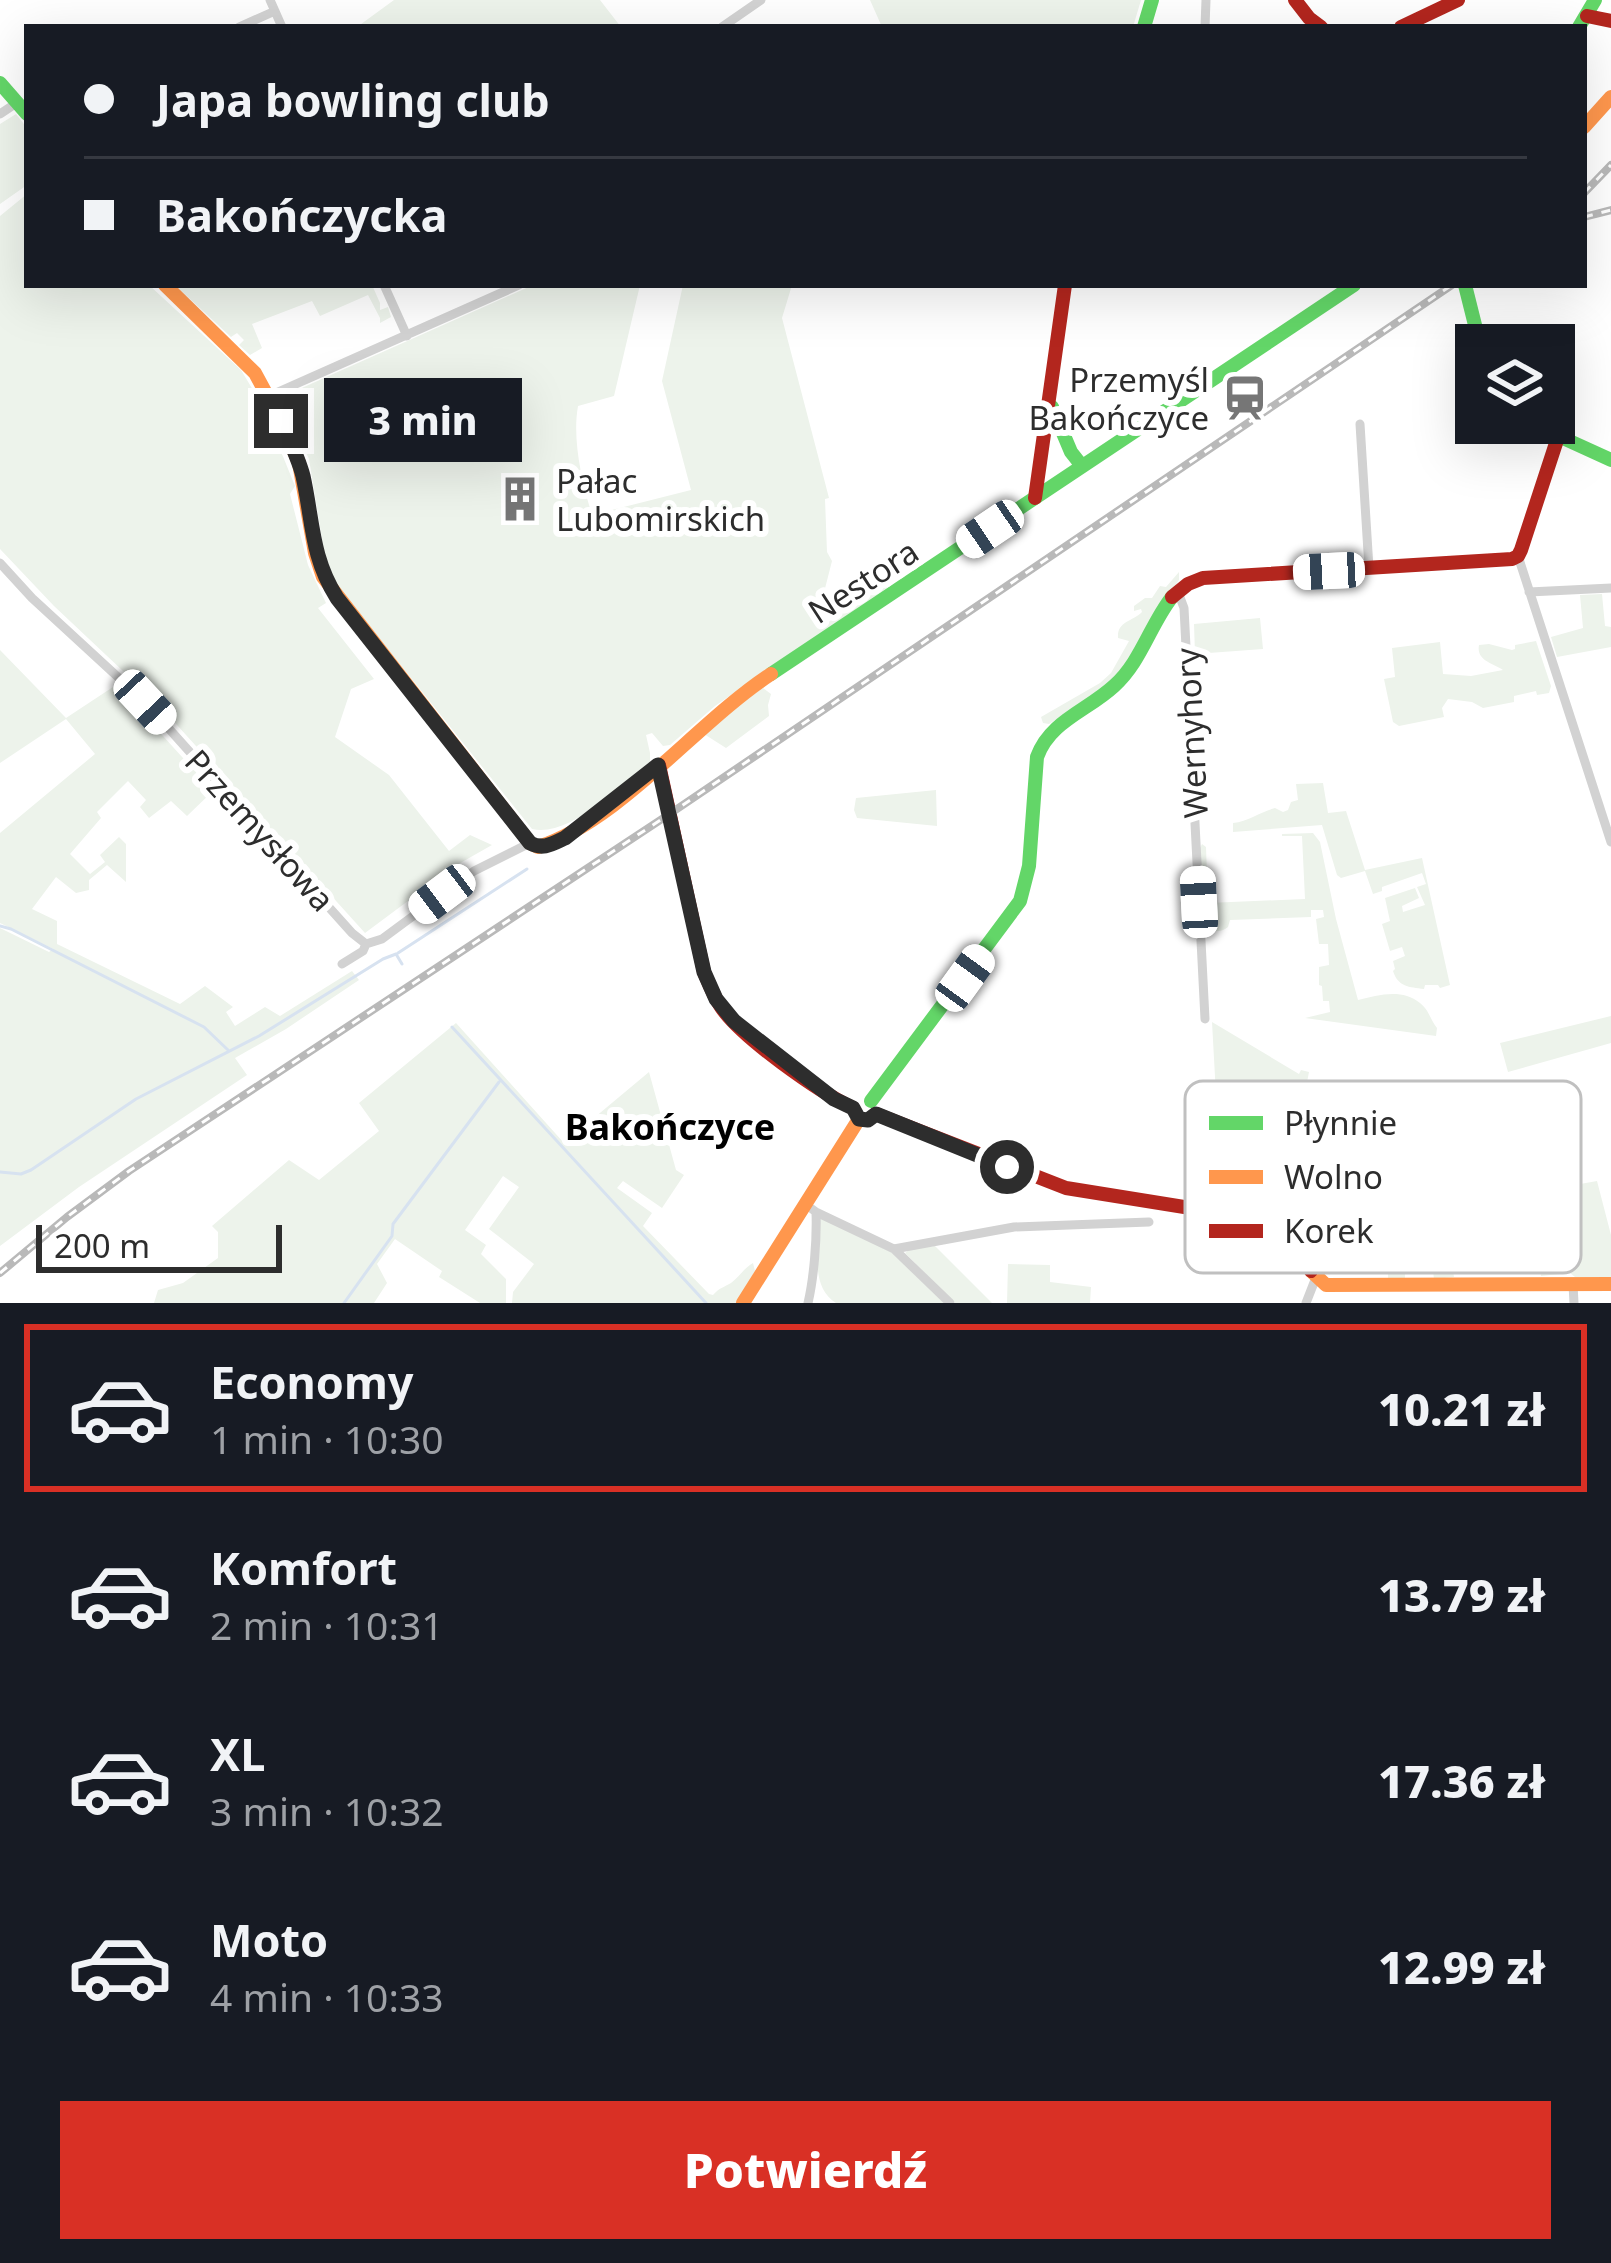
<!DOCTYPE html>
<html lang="pl">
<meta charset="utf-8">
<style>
:root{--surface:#171b24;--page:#20242c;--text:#f1f3f6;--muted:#9ea1a6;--line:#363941;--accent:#d93025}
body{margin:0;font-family:"Noto Sans",sans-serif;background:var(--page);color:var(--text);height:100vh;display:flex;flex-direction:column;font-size:45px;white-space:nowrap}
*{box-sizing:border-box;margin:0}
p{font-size:39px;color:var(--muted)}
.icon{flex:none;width:66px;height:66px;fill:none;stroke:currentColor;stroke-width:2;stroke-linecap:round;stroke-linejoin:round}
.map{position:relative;height:1303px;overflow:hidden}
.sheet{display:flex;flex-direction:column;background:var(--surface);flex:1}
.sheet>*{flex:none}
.hud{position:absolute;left:24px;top:24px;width:1563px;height:264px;border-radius:0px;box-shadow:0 12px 48px #0002;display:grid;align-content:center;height:264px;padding:0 60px;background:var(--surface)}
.controls{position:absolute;left:1455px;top:324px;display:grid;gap:24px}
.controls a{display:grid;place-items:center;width:120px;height:120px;border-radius:0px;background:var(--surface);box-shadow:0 12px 48px #0002;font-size:60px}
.scale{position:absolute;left:36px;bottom:30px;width:246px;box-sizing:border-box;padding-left:12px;border:6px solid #2d2d2d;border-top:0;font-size:33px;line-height:42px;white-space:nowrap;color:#2d2d2d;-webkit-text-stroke:9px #fff;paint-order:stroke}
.end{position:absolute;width:54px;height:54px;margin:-27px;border:15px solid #2d2d2d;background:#fff;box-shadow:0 0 0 6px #fff}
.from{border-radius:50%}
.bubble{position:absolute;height:84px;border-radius:0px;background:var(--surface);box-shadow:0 12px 48px #0002;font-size:39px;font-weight:800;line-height:84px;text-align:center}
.car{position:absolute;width:36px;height:72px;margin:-36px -18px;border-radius:15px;box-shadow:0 0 9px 3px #0007;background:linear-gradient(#fff 24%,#345 0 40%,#fff 0 76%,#345 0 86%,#fff 0)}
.hud b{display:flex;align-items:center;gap:42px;height:114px;font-size:45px}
.hud b+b{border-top:3px solid var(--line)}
.hud i{width:30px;height:30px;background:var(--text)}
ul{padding:21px 0 0;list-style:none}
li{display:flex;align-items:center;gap:36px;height:168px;margin:0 24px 18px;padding:0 36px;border:6px solid transparent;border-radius:0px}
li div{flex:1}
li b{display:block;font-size:45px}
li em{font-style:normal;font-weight:800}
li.on{border-color:var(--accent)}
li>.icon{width:108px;height:108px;stroke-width:1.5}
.cta{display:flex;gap:24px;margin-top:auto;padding:24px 60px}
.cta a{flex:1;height:138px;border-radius:0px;background:var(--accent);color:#fff;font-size:48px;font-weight:800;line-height:138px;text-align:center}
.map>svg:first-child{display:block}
.green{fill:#edf3eb}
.water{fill:#d7e2f0}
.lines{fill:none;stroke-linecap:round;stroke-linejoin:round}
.stream{stroke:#d7e2f0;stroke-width:3}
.street{stroke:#d2d2d2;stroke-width:9}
.fast{stroke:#63d668;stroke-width:14}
.slow{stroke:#ff974d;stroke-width:14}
.jam{stroke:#b3261e;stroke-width:14}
.rail-casing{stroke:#b9b9b9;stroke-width:8}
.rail{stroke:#fff;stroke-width:3;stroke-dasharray:9;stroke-linecap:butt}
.route{stroke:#2d2d2d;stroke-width:15}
.labels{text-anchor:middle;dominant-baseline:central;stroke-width:12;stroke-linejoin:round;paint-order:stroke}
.poi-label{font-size:33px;fill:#2d2d2d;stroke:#fff;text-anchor:end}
.street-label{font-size:33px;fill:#2d2d2d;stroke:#fff}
.neighbourhood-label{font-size:36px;font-weight:bold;fill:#000;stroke:#fff}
.key{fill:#fff;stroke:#c0c0c0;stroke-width:3}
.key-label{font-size:33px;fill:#2d2d2d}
</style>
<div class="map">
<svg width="1611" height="1303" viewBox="0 0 1611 1303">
<rect width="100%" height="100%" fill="#fff"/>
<path class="green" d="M394,0H600L621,27H357Z
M870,0H1141L1133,27H882Z
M16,114L27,128V185L0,204V124Z
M27,194V285H149L241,370L262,405L295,486L290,494L308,565L326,603L318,608L374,679L351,689L335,737L389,775L449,851L470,835L492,845L455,866L365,933L158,704L54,606L0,549V216Z
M175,285H372L380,303V310L388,307L391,317L380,323V318L368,295L320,316L312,301L252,324L262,348L250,355L239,345L244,340L237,333L231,337Z
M533,285H640L614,396L578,406C572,440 582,482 592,515L691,490L662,381L683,285H792L782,318L829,498L825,499L827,552L832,561L819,612L827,623L891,580V585L715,706L670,745L663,746L652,733L646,735L650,753V763C622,785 569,838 532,829L334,582L326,564L309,459L282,403L286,395Z
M1179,572V580L1127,664L1102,689L1049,724L1043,723L1041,717L1100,683L1111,673L1129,641L1118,638C1117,621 1132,622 1142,612L1141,609L1134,611V606L1145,598H1152L1160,586L1166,587Z
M1602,594L1605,626L1611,627V647L1557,657L1551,637L1583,628L1580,595Z
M1260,618L1263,649L1195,654L1194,624Z
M1536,641L1551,686L1549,693L1537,695L1536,691L1514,696V702L1483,708L1472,702L1448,699L1442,708L1444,717L1399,726L1393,722L1384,679L1395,677L1392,648L1440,642L1443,674L1471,676L1503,670C1493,663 1476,661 1479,645L1489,644L1512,650L1515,649V645Z
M0,650L66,718L113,687L153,725L213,791L187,816L171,801L149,818L140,807L146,800L128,781L97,812L101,818L70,854L90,874L105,862L100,855L119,837L126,844V882L107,865L89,880V890L76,893L56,877L32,909L57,921V944L180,1004L205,986L233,1007L226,1012L235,1026L265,1007L280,1016L352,971L359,980L286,1029L235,1058L247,1075L79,1187L0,1246V928L49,952L53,949L0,923V833L95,754L66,719L0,763Z
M763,688L771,694L768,705L769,716L726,748L704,734L735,707Z
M1323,783L1328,813L1346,811L1365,870L1422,858L1450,985L1440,988L1438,985H1425L1424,989C1409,987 1398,987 1393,971L1395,969L1393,961L1405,956L1402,947L1390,951L1382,924L1390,921L1385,898L1415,888L1419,898L1402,906L1403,912L1425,905L1417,887L1426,884L1422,873L1382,887V891L1373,894L1365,871L1341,878L1337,875L1322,825L1233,832V823C1249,821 1260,812 1275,808L1283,812L1288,810L1291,802L1298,800L1296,784Z
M936,790L937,826L857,818L854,810L856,798Z
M1313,833L1320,842L1336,919L1358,1000C1378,995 1402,988 1420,1003C1429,1010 1430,1019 1437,1028L1436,1036L1305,1018L1330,1012L1329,1001H1323L1322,986L1319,985V967L1329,965L1328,944H1319L1316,919L1324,917L1323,910H1311V917L1230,920L1228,927C1220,934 1212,931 1204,925L1200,848L1202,844L1206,847L1208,903L1305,899L1302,836H1282V834Z
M1611,1016V1043L1508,1072L1500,1043Z
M1212,1022L1299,1074L1301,1070L1309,1072L1296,1139L1324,1147L1326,1151L1294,1149L1289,1182L1241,1180V1161H1218L1221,1109L1294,1120L1296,1110L1219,1098L1216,1095Z
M456,1023L564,1143L649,1072L676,1170L684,1175L662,1208L623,1181L617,1188L652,1213L643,1226L709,1294L713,1295C720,1287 723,1288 731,1283C740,1276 744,1268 753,1263L755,1271L737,1303H512L513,1292L534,1264L489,1229L519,1187L503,1176L465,1230L486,1245L481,1254L506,1279V1303H480L439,1277L442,1271L395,1239L377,1264L387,1283L374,1303H154L158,1290L183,1283L218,1258V1232L212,1226L289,1160L319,1180L379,1131L359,1103Z
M1597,1181L1611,1235V1278L1575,1277L1570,1273L1541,1276L1529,1204L1570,1198L1569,1186Z
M1297,1183L1305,1185V1192L1323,1195L1325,1186L1354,1215L1424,1206L1436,1208L1444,1216L1454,1277L1434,1279L1431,1255H1405V1279H1388V1256H1335L1333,1220H1298L1297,1228L1281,1215L1229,1207L1224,1202L1293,1208Z
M820,1219H824L891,1252L944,1303H836C809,1286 819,1247 820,1219Z
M935,1246L992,1303H955L905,1253L912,1248Z
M1008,1264L1050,1265V1282L1091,1287L1090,1303H1007Z"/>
<path class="water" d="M450,393C468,404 482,429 481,451C474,457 463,464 452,461C435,457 414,433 411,417C418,405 436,395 450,393Z"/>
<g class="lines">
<path class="stream" d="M0,926L11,929L204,1027L228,1050
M398,953L527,869
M452,1027L706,1303
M0,1172L21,1174L31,1170L136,1099L259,1036L383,959L396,954L402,964
M344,1303L392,1236L393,1224L499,1082"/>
<path class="street" d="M270,0L282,27
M239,27L275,11
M722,27L761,0
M1205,27L1206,0
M0,114L18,102
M384,285L407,336
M269,396L519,285
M1360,424L1369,568
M1518,556L1611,842
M0,563L32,598L145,702L352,933L366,944
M1178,592L1184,608L1205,1019
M1529,592L1611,588
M342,964L363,951L366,944L382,939L474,871L530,843
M816,1212L894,1249L950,1303
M894,1249L1014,1227L1149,1222
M1573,1284L1574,1303
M808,1303C814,1277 817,1239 816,1212L812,1209
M1306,1303L1315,1280"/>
<path class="fast" d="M1144,27L1152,0
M1579,27L1595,0
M0,83L27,114
M1465,285L1480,345
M1052,407L1071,452L1082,466
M1530,423L1611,460
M771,674L1354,285
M871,1101L1020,901L1029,866L1037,757C1050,721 1087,711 1114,686C1141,662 1150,625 1172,597"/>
<path class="slow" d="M1584,127L1611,97
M165,285L255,373L281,421L299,463L315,553L323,577L530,843L538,847C621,820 696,723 771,674
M1311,1271L1326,1285L1611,1284
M743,1303L859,1119"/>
<path class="jam" d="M1295,0L1309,18L1321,27
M1587,16L1611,21
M1401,27L1458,0
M1035,498L1065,285
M1172,597L1188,584L1203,578L1512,559L1518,556L1521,550L1558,437
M659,765L704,972C709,984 714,997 721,1007C742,1038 819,1092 853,1108
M876,1114L1066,1188L1277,1222L1292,1236L1311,1271"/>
<g class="rail-casing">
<path id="rail" d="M1584,193L1611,165
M1584,217L1611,210
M0,1273L67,1217L129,1171L671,813L1452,285"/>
</g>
<use href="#rail" class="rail"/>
</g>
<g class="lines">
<path class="route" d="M281,421C289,439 298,457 303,476C313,521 311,557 337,598L530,843C543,850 552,844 565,838L658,765L704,972L716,999L734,1021L834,1099L853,1108L859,1119L868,1120L876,1114L1007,1167"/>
</g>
<defs>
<g id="station-bare" transform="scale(3.6)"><path d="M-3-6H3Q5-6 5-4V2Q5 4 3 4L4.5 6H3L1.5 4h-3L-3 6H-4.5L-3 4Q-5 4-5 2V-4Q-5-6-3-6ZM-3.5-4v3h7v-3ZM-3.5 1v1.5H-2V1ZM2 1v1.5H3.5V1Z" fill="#767676" stroke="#fff" stroke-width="2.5" paint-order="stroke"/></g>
<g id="building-bare" transform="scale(3.6)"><path d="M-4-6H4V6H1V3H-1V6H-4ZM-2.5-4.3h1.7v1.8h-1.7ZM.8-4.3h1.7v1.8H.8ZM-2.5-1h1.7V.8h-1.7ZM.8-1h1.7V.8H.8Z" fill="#767676" stroke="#fff" stroke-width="2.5" paint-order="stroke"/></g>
</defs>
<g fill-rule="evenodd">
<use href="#station-bare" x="1245" y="398"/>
<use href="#building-bare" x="520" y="499"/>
</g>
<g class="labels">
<g class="poi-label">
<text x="1209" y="379">Przemyśl<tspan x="1209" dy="38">Bakończyce</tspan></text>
<text x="556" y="480" text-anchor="start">Pałac<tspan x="556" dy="38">Lubomirskich</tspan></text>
</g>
<g class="street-label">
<text transform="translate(863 581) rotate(-33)">Nestora</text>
<text transform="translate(1191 733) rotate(-93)">Wernyhory</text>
<text transform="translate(260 830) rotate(48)">Przemysłowa</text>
</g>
<g class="neighbourhood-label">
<text x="670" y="1126">Bakończyce</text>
</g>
</g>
<rect x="1185" y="1081" width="396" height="192" rx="18" class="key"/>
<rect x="1209" y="1116" width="54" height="14" fill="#63d668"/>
<rect x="1209" y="1170" width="54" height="14" fill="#ff974d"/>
<rect x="1209" y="1224" width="54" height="14" fill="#b3261e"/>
<g class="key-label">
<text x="1284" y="1135">Płynnie</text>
<text x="1284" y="1189">Wolno</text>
<text x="1284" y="1243">Korek</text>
</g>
</svg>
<div class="controls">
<a><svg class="icon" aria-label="layers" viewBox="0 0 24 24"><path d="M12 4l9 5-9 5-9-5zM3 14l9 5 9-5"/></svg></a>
</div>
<div class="scale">200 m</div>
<i class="end from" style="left:1007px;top:1167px"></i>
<i class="end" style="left:281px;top:421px"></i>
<div class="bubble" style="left:324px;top:378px;width:198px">3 min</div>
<i class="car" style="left:990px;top:529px;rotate:236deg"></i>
<i class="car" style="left:1329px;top:571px;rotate:267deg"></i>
<i class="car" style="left:145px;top:702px;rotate:137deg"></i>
<i class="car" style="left:442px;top:894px;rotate:233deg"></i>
<i class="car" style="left:1199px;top:902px;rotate:357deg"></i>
<i class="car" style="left:965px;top:978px;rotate:36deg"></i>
<div class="hud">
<b><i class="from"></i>Japa bowling club</b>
<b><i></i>Bakończycka</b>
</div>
</div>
<section class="sheet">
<ul>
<li class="on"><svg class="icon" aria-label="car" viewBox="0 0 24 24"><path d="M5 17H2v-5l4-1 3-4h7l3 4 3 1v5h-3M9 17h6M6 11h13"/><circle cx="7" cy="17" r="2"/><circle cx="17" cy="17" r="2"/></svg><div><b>Economy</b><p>1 min · 10:30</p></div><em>10.21 zł</em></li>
<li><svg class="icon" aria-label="car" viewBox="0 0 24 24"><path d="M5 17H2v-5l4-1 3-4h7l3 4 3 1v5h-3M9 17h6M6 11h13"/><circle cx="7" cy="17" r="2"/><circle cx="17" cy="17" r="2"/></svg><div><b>Komfort</b><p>2 min · 10:31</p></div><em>13.79 zł</em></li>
<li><svg class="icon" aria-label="car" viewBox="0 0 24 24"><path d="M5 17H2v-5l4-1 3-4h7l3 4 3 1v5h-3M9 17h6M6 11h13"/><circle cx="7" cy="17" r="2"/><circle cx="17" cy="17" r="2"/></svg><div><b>XL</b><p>3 min · 10:32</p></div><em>17.36 zł</em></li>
<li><svg class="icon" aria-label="car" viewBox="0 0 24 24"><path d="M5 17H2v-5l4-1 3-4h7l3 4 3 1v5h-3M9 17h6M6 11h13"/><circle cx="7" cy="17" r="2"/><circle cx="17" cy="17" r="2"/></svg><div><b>Moto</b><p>4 min · 10:33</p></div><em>12.99 zł</em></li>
</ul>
<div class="cta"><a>Potwierdź</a></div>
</section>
